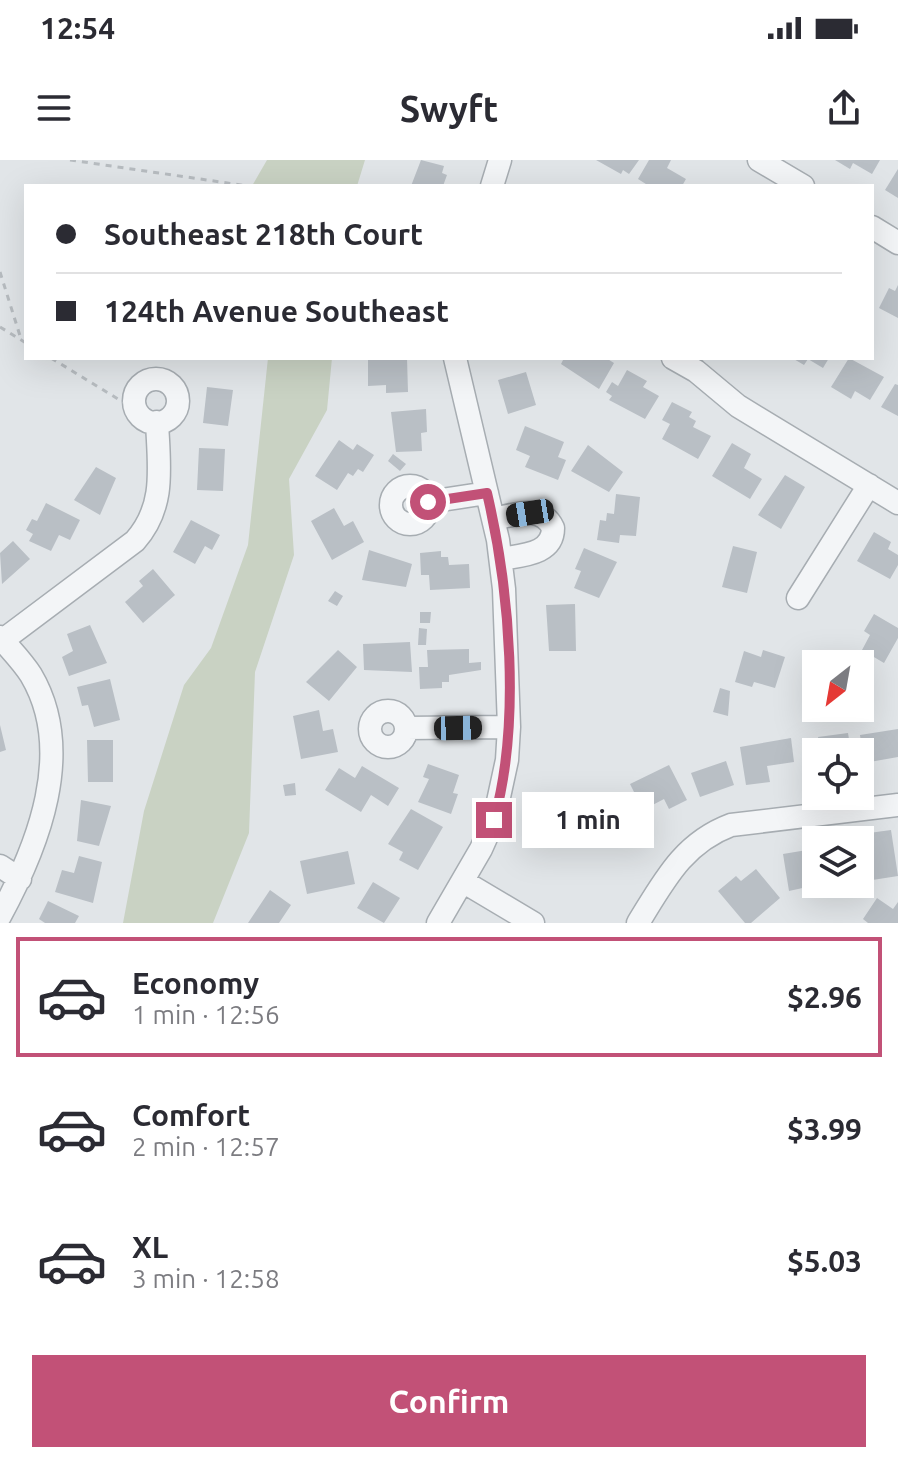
<!DOCTYPE html>
<meta charset="utf-8">
<style>
:root{--surface:#fff;--page:#f2f2f3;--text:#2b2b33;--muted:#7c7c81;--line:#e1e1e2;--accent:#c25177}
body{margin:0;font-family:Ubuntu,sans-serif;background:var(--page);color:var(--text);height:100vh;display:flex;flex-direction:column;font-size:30px;white-space:nowrap}
*{box-sizing:border-box;margin:0}
p{font-size:26px;color:var(--muted)}
.icon{flex:none;width:44px;height:44px;fill:none;stroke:currentColor;stroke-width:2;stroke-linecap:round;stroke-linejoin:round}
.map{position:relative;height:763px;overflow:hidden}
.details{display:flex;flex-direction:column;background:var(--surface);flex:1}
.details>*{flex:none}
.hud{position:absolute;left:24px;top:24px;width:850px;height:176px;border-radius:0px;box-shadow:0 8px 32px #0002;display:grid;align-content:center;height:176px;padding:0 32px;background:var(--surface)}
.needle{width:52px;rotate:211deg}
.buttons{position:absolute;left:802px;top:490px;display:grid;gap:16px}
.buttons a{display:grid;place-items:center;width:72px;height:72px;border-radius:0px;background:var(--surface);box-shadow:0 8px 32px #0002;font-size:40px}
.end{position:absolute;width:36px;height:36px;margin:-18px;border:10px solid #c25177;background:#fff;box-shadow:0 0 0 4px #fff}
.from{border-radius:50%}
.bubble{position:absolute;height:56px;border-radius:0px;background:var(--surface);box-shadow:0 8px 32px #0002;font-size:26px;font-weight:600;line-height:56px;text-align:center}
.car{position:absolute;width:24px;height:48px;margin:-24px -12px;border-radius:10px;box-shadow:0 0 6px 2px #0007;background:linear-gradient(#222 24%,#8ab4d8 0 40%,#222 0 76%,#8ab4d8 0 86%,#222 0)}
.hud b{display:flex;align-items:center;gap:28px;height:76px;font-size:30px}
.hud b+b{border-top:2px solid var(--line)}
.hud i{width:20px;height:20px;background:var(--text)}
ul{padding:14px 0 0;list-style:none}
li{display:flex;align-items:center;gap:24px;height:120px;margin:0 16px 12px;padding:0 16px;border:4px solid transparent;border-radius:0px}
li div{flex:1}
li b{display:block;font-size:30px}
li em{font-style:normal;font-weight:600}
li.current{border-color:var(--accent)}
li>.icon{width:72px;height:72px;stroke-width:1.5}
.button{display:flex;gap:16px;margin-top:auto;padding:16px 32px}
.button a{flex:1;height:92px;border-radius:0px;background:var(--accent);color:#fff;font-size:32px;font-weight:600;line-height:92px;text-align:center}
.status{display:flex;justify-content:space-between;align-items:center;height:56px;padding:0 40px;background:var(--surface);direction:ltr}
.status svg{height:22px;fill:currentColor}
header{display:flex;justify-content:space-between;align-items:center;height:104px;padding:0 32px;background:var(--surface);font-size:36px;font-weight:600}
.map>svg:first-child{display:block}
.green{fill:#c9d2c3}
.building{fill:#b9bfc5}
.lines{fill:none;stroke-linecap:round;stroke-linejoin:round}
.street-casing{stroke:#a7adb2;stroke-width:25}
.path{stroke:#b7bcc0;stroke-width:3;stroke-dasharray:6 6;stroke-linecap:butt}
.street{stroke:#f3f5f7;stroke-width:22}
.route{stroke:#c25177;stroke-width:10}
</style>
<div class="status"><b>12:54</b><svg viewBox="0 0 49 12"><path d="M0 12V9h3v3zM5 12V6h3v6zM10 12V3h3v9zM15 12V0h3v12zM26 1h20v11H26zM47 4h2v5h-2z"/></svg></div>
<header><svg class="icon" aria-label="menu" viewBox="0 0 24 24"><path d="M4 6h16M4 12h16M4 18h16"/></svg>Swyft<svg class="icon" aria-label="share" viewBox="0 0 24 24"><path d="M12 15V3M7 8l5-5 5 5M5 13v7h14v-7"/></svg></header>
<div class="map">
<svg width="898" height="763" viewBox="0 0 898 763">
<rect width="100%" height="100%" fill="#e1e5e8"/>
<path class="green" d="M267,0H365L357,26H252Z
M268,198H332L327,250L289,319L294,395L255,512L249,673L213,763H123L144,651L184,525L211,488L248,385Z"/>
<path class="building" d="M421,0L444,6L442,13L447,15L443,26H411Z
M596,0H639L629,14L623,10L621,14Z
M649,0H671L667,8L686,19L682,26H649L638,19Z
M835,0H880L872,14L853,3L850,9Z
M898,9V38L885,30Z
M898,125V158L879,148L889,128L895,131Z
M368,198H407L408,232L386,233V225L368,226Z
M564,198H606L614,203L599,229L561,204Z
M792,198H829L823,208L808,199L804,205Z
M849,198L884,217L870,240L855,231L851,239L831,227Z
M627,210L647,221L643,227L659,236L645,259L609,240L612,236L606,232L612,222L618,226Z
M526,212L536,245L508,254L498,220Z
M895,224L898,225V256L881,247Z
M207,227L233,230L228,266L203,263Z
M672,242L692,252L689,257L696,261L693,267L711,276L698,299L662,279L670,264L662,260Z
M426,249L427,272L421,273L422,291L396,292L391,252Z
M525,266L564,282L558,297L566,300L558,320L525,307L530,296L516,290Z
M339,280L353,290L357,284L374,295L363,312L358,309L353,316L348,313L337,330L315,316Z
M732,283L751,294L744,308L762,319L750,339L712,316Z
M588,285L623,312L609,332L571,311Z
M199,288L225,289L223,331L197,330Z
M393,294L406,304L400,311L388,301Z
M96,307L116,318L100,355L74,340Z
M785,315L805,327L781,369L758,355Z
M616,334L640,337L636,376L620,375L619,383L597,380L600,360L606,361L607,353L614,354Z
M46,343L80,360L70,380L59,375L51,391L29,381L33,374L26,370L32,359L37,361Z
M334,348L344,366L353,361L364,382L332,400L311,361Z
M191,360L220,375L212,390L205,386L195,404L173,392Z
M874,372L891,382L888,389L898,395V405L890,419L857,401Z
M13,381L30,399L2,424L0,393Z
M733,386L757,392L747,433L722,427Z
M584,388L617,402L599,438L574,428L581,411L575,409Z
M369,390L412,404L406,427L362,420Z
M441,391V397H448L449,405L469,404L470,428L430,430L429,415H421L420,393Z
M153,409L175,435L143,463L125,442L143,426L139,421Z
M335,431L343,436L337,446L328,441Z
M575,444L576,491H549L546,445Z
M420,452H431L430,463H420Z
M874,454L898,468V478L884,503L862,490L870,475L864,471Z
M90,465L107,503L69,516L62,497L73,491L67,474Z
M419,468L427,469L426,485H418Z
M410,482L412,512L364,510L363,484Z
M469,489V503L481,502V510L449,515V522H442V528L420,529L419,507H428L427,490Z
M338,490L357,507L329,541L306,522Z
M763,490L785,497L775,528L754,522L752,527L735,522L744,491L761,497Z
M849,498V504H830V499Z
M803,506H816V527L805,528Z
M110,519L120,560L94,567L88,545L82,546L77,527Z
M720,528L730,531L728,556L713,552Z
M319,550L323,571L333,569L338,592L301,599L293,556Z
M0,565L6,590L0,592Z
M898,569V597L864,603L860,575Z
M848,573L851,592H816V609L806,611L803,589L820,587L818,577Z
M791,578L794,602L767,606L770,622L746,625L740,587Z
M87,580H113V622H88Z
M726,601L734,625L700,637L691,613Z
M428,604L459,615L453,633L458,634L451,654L418,642L429,619L423,617Z
M669,605L687,640L669,649L664,639L643,650L630,624Z
M362,606L399,628L388,646L371,635L361,652L325,630L339,608L355,618Z
M295,623L296,635L285,636L283,625Z
M81,640L111,646L99,686L77,681Z
M411,649L443,667L418,710L399,700L403,692L388,684Z
M891,670L898,716L866,721L862,692L872,690L869,673Z
M807,690L809,699L816,698V725L789,731L783,694Z
M348,691L355,724L307,734L300,701Z
M79,696L102,702L93,743L55,732L62,710L74,713Z
M756,709L780,738L751,763H745L718,731L736,716L741,721Z
M373,722L400,738L384,763L357,748Z
M270,730L291,745L279,763H248Z
M877,738L893,749L898,742V763H868L863,759Z
M48,741L79,756L75,763H45L39,759Z"/>
<g class="lines">
<g class="street-casing">
<path id="street" d="M759,0L803,26
M492,26L500,0
M872,67L898,83
M673,198L696,211L738,246L898,343
M134 241a22 22 0 1 1 44 0a22 22 0 1 1-44 0Z
M391 345a19 19 0 1 1 38 0a19 19 0 1 1-38 0Z
M428,342L487,333
M493,359C514,355 542,344 553,368C553,395 521,395 501,399
M798,438L869,325
M0,477C10,489 23,502 31,515C76,591 38,686 0,756
M3,480L135,381C166,346 159,307 157,262
M370 569a18 18 0 1 1 36 0a18 18 0 1 1-36 0Z
M406,568L509,567
M0,706L20,719
M464,722L533,763
M438,763L481,689L494,660L507,600L509,567L504,429L498,380L455,198
M638,763C664,721 683,683 731,665L898,645"/>
</g>
<path class="path" d="M70,0L248,26
M0,112L21,179
M0,167L26,183
M51,198L136,250"/>
<use href="#street" class="street"/>
</g>
<g class="lines">
<path class="route" d="M428,342L487,333C510,431 521,563 494,660"/>
</g>
</svg>
<div class="buttons">
<a><svg class="needle" viewBox="-14 -14 28 28"><path d="M0-13l5 13h-10z" fill="#e53935"/><path d="M0 13l5-13h-10z" fill="#7c7c81"/></svg></a>
<a><svg class="icon" aria-label="locate" viewBox="0 0 24 24"><circle cx="12" cy="12" r="6"/><path d="M12 2v4M12 18v4M2 12h4M18 12h4"/></svg></a>
<a><svg class="icon" aria-label="layers" viewBox="0 0 24 24"><path d="M12 4l9 5-9 5-9-5zM3 14l9 5 9-5"/></svg></a>
</div>
<i class="end from" style="left:428px;top:342px"></i>
<i class="end" style="left:494px;top:660px"></i>
<div class="bubble" style="left:522px;top:632px;width:132px">1 min</div>
<i class="car" style="left:530px;top:353px;rotate:261deg"></i>
<i class="car" style="left:458px;top:568px;rotate:89deg"></i>
<div class="hud">
<b><i class="from"></i>Southeast 218th Court</b>
<b><i></i>124th Avenue Southeast</b>
</div>
</div>
<section class="details">
<ul>
<li class="current"><svg class="icon" aria-label="car" viewBox="0 0 24 24"><path d="M5 17H2v-5l4-1 3-4h7l3 4 3 1v5h-3M9 17h6M6 11h13"/><circle cx="7" cy="17" r="2"/><circle cx="17" cy="17" r="2"/></svg><div><b>Economy</b><p>1 min · 12:56</p></div><em>$2.96</em></li>
<li><svg class="icon" aria-label="car" viewBox="0 0 24 24"><path d="M5 17H2v-5l4-1 3-4h7l3 4 3 1v5h-3M9 17h6M6 11h13"/><circle cx="7" cy="17" r="2"/><circle cx="17" cy="17" r="2"/></svg><div><b>Comfort</b><p>2 min · 12:57</p></div><em>$3.99</em></li>
<li><svg class="icon" aria-label="car" viewBox="0 0 24 24"><path d="M5 17H2v-5l4-1 3-4h7l3 4 3 1v5h-3M9 17h6M6 11h13"/><circle cx="7" cy="17" r="2"/><circle cx="17" cy="17" r="2"/></svg><div><b>XL</b><p>3 min · 12:58</p></div><em>$5.03</em></li>
</ul>
<div class="button"><a>Confirm</a></div>
</section>
